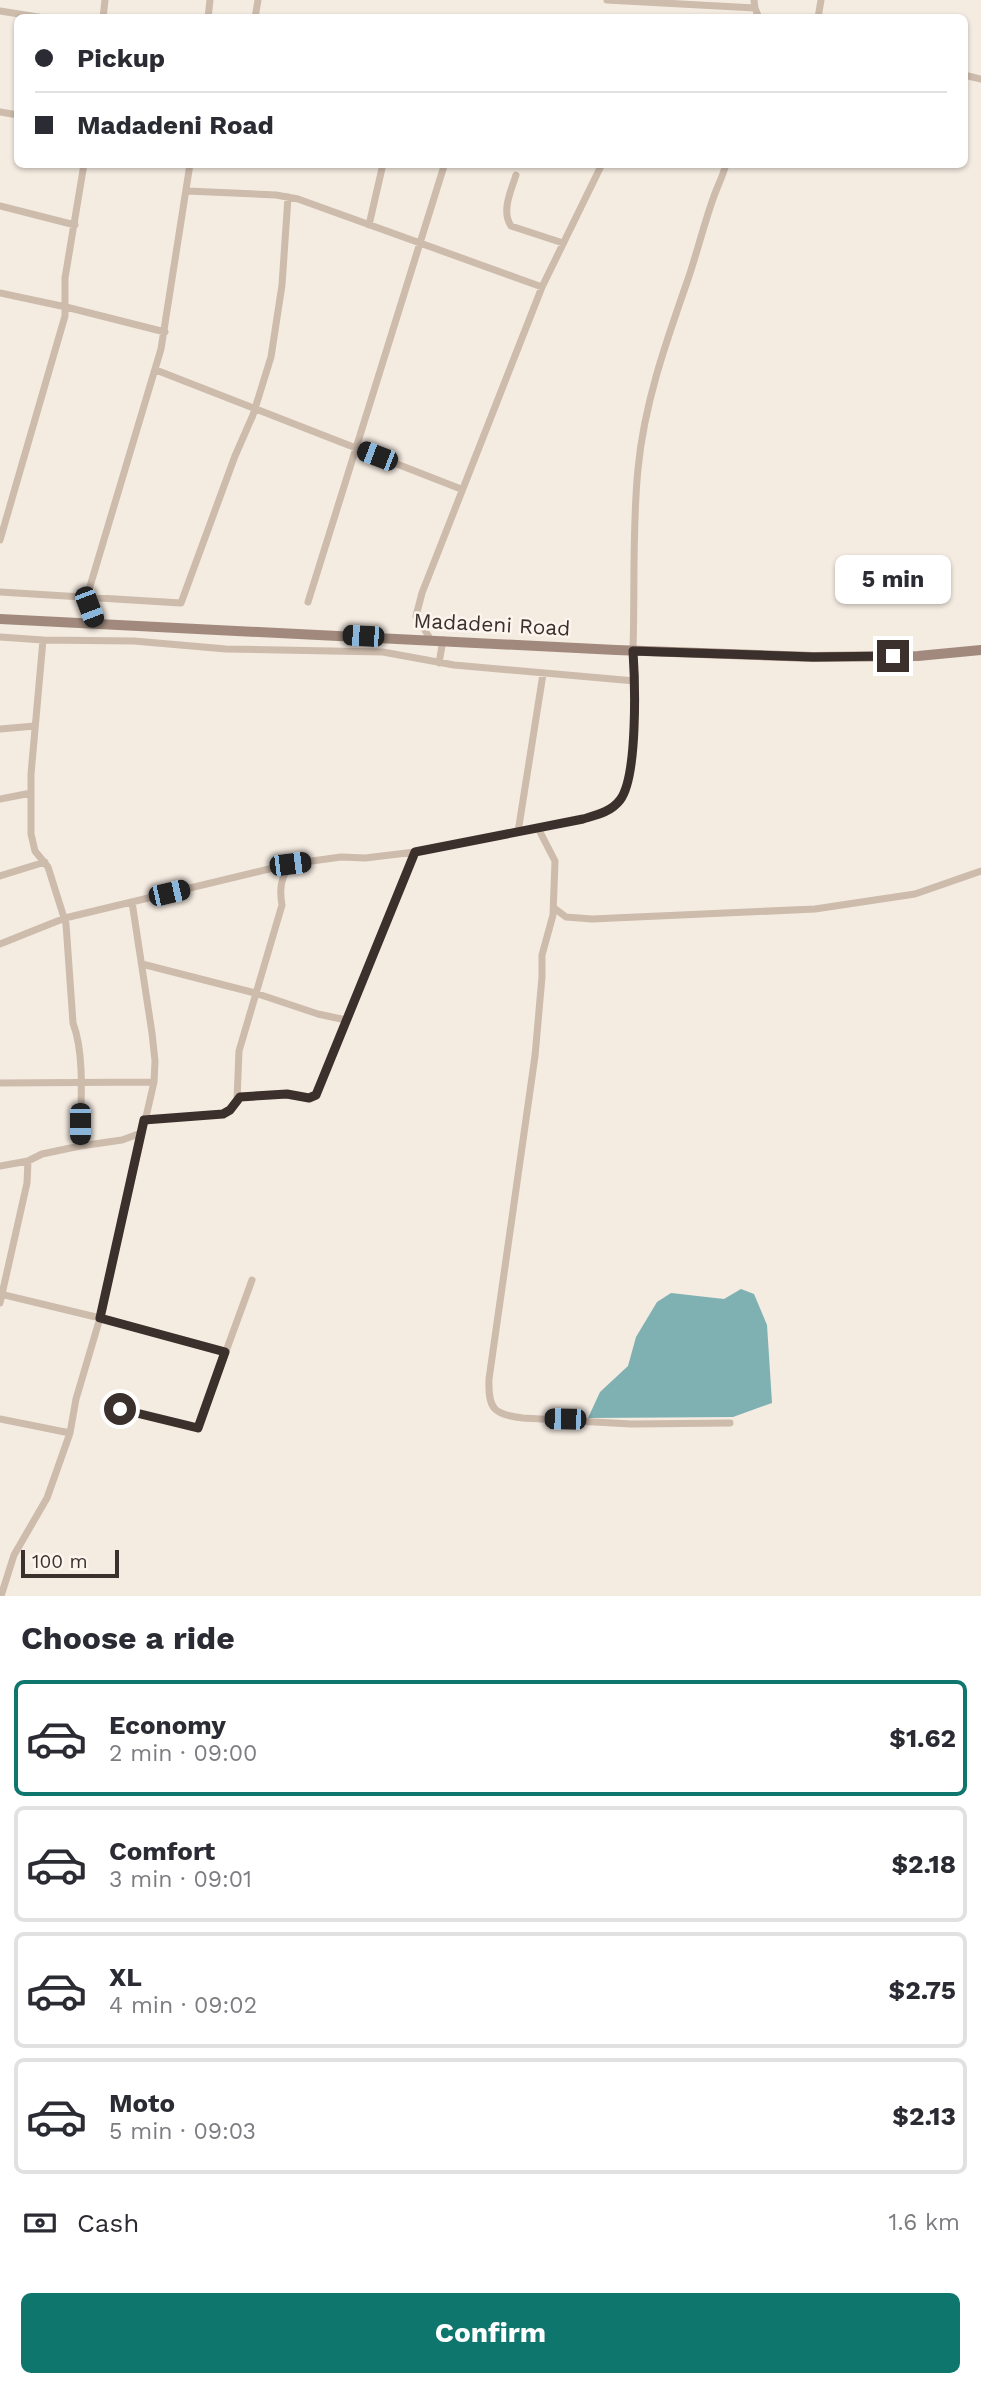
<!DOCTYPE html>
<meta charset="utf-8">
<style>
:root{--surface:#fff;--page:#f7f7f7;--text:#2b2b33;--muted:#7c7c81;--line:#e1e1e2;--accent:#0f766e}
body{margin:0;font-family:"Work Sans",sans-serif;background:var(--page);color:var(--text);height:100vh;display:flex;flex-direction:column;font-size:26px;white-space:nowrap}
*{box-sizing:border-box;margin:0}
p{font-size:23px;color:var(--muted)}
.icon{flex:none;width:38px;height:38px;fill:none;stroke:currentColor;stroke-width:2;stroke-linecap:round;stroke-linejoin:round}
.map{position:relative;height:1596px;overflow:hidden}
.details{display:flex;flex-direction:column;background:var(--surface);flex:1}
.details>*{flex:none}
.banner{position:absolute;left:14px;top:14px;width:954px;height:154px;border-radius:10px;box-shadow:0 2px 5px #0004;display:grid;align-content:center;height:154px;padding:0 21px;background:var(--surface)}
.scale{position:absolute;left:21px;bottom:18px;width:98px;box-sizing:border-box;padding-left:7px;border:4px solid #3b302b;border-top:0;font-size:19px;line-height:24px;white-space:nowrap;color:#3b302b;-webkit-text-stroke:5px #fbf5ee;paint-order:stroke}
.end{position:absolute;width:32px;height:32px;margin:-16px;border:9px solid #3b302b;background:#fff;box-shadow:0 0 0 4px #fff}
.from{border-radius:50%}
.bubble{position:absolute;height:49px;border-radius:10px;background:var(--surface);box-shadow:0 2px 5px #0004;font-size:23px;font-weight:700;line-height:49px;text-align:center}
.car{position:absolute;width:21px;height:42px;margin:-21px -10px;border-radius:9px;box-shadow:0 0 5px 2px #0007;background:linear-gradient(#222 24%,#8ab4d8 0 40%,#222 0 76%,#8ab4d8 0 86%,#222 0)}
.banner b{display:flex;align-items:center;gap:24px;height:66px;font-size:26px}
.banner b+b{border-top:2px solid var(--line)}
.banner i{width:18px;height:18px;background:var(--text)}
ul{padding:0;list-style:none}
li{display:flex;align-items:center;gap:21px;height:116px;margin:0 14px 10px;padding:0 7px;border:4px solid var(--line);border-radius:10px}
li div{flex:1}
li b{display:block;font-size:26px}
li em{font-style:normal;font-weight:700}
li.current{border-color:var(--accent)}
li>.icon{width:63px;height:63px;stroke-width:1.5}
h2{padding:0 21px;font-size:32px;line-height:84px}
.pay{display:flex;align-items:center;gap:18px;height:77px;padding:0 21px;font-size:26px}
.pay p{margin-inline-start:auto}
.cta{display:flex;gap:14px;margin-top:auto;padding:14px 21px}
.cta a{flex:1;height:80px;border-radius:10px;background:var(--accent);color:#fff;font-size:28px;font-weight:700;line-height:80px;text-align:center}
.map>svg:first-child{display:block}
.water{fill:#7fb0b2}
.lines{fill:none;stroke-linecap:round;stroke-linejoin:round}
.street{stroke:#cdbbac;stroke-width:7}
.secondary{stroke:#a18a7d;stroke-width:10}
.route{stroke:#3b302b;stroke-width:9}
.labels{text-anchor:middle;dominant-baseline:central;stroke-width:5;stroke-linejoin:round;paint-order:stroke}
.street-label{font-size:21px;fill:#3b302b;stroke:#fbf5ee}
</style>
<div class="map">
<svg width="981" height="1596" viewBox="0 0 981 1596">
<rect width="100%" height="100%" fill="#f4ebe1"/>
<path class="water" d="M741,1289L754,1294L767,1325L772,1403L733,1417L588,1418L600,1392L628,1366L636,1337L657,1302L671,1293L724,1299Z"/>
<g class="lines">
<path class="street" d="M607,0L755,8
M754,0L755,8L759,18
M0,11L44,18
M103,18L105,0
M208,18L210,0
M255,18L258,0
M818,18L821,0
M964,75L981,79
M0,112L18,115
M516,175C511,191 501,211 511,226L563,243
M187,191L276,195L298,199L542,287
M0,206L75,225
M369,225L383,164
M0,293L66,307L165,332
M156,370L461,489
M0,540L65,316V278L84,164
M0,592L181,603L235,456L253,415L271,357L282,285L288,197
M308,602L444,166
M96,624L89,607L88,593L161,349L190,164
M0,637L43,640L134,641L226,649L383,652L454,665L635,681
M43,640L31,774V834L35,851L48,867L66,924L73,1023C86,1058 80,1109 80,1146
M431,640L416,616L422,593L542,287L602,164
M439,663L443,640
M0,729L35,726
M0,799L31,793
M538,828L555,861L553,915L542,955V977L535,1056L489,1379C488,1408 493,1415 523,1418L631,1424L730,1423
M518,832L543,674
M0,876L45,862
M554,908L566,917L592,919L815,909L915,894L981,871
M0,944L65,918L290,864L341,857L365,858L415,852L583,819C597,815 615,811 623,796C635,773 635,708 635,681C635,670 633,660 633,649C635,589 632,529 638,469C644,405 665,345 686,285C696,257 703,227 713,199C717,187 723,176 726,164
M142,964L255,993L318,1014L346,1020
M0,1083L154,1082
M237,1100L239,1051L282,905C279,888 281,879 290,864
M144,1120L223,1114L230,1110L240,1097L279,1094L309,1098L316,1095L415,852
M0,1166L28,1161L42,1154L80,1146L122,1140L141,1133
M0,1294L100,1318L225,1351
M0,1303L27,1183L28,1161
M120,1409L198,1428L252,1280
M0,1419L70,1433
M1,1596L14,1555L47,1498L70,1433L76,1399L100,1318L154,1082L155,1061L152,1033L132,902"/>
<path class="secondary" d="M0,619L616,650L813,657L918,656L981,650"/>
</g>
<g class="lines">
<path class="route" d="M120,1409L198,1428L225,1352L100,1318L144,1120L223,1114L230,1110L240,1097L287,1094L309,1098L316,1095L415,852L583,819C596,815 611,812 620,800C638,777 635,681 633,651L813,657L893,656"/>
</g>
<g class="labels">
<g class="street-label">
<text transform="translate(492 624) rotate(3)">Madadeni Road</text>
</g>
</g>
</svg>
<div class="scale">100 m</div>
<i class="end from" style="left:120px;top:1409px"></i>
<i class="end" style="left:893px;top:656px"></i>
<div class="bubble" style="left:835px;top:555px;width:116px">5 min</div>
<i class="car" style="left:377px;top:456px;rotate:291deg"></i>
<i class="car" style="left:89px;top:607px;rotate:159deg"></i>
<i class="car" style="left:363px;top:636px;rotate:273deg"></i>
<i class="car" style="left:290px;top:864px;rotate:83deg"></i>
<i class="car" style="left:169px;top:893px;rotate:77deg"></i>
<i class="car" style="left:80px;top:1124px;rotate:180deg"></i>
<i class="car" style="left:565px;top:1419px;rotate:271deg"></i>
<div class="banner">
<b><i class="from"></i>Pickup</b>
<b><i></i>Madadeni Road</b>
</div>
</div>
<section class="details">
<h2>Choose a ride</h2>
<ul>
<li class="current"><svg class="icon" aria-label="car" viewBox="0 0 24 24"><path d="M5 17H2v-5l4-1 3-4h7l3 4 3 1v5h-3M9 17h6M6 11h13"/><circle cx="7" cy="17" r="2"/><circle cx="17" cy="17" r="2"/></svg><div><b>Economy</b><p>2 min · 09:00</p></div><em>$1.62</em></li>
<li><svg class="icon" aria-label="car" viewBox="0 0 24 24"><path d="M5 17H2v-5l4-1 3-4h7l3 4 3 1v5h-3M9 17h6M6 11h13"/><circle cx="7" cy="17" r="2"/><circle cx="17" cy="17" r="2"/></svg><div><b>Comfort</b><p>3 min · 09:01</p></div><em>$2.18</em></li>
<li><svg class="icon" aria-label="car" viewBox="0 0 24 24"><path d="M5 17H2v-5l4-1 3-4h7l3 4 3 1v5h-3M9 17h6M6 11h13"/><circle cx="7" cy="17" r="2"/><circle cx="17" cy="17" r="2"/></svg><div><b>XL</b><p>4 min · 09:02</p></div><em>$2.75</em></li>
<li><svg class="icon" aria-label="car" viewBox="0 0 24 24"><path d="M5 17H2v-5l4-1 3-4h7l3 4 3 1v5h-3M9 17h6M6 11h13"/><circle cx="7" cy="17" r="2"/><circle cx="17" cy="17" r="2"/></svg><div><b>Moto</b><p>5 min · 09:03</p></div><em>$2.13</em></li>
</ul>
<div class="pay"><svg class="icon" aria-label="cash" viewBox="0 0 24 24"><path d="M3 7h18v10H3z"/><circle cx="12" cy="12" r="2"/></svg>Cash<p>1.6 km</p></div>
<div class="cta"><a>Confirm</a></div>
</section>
